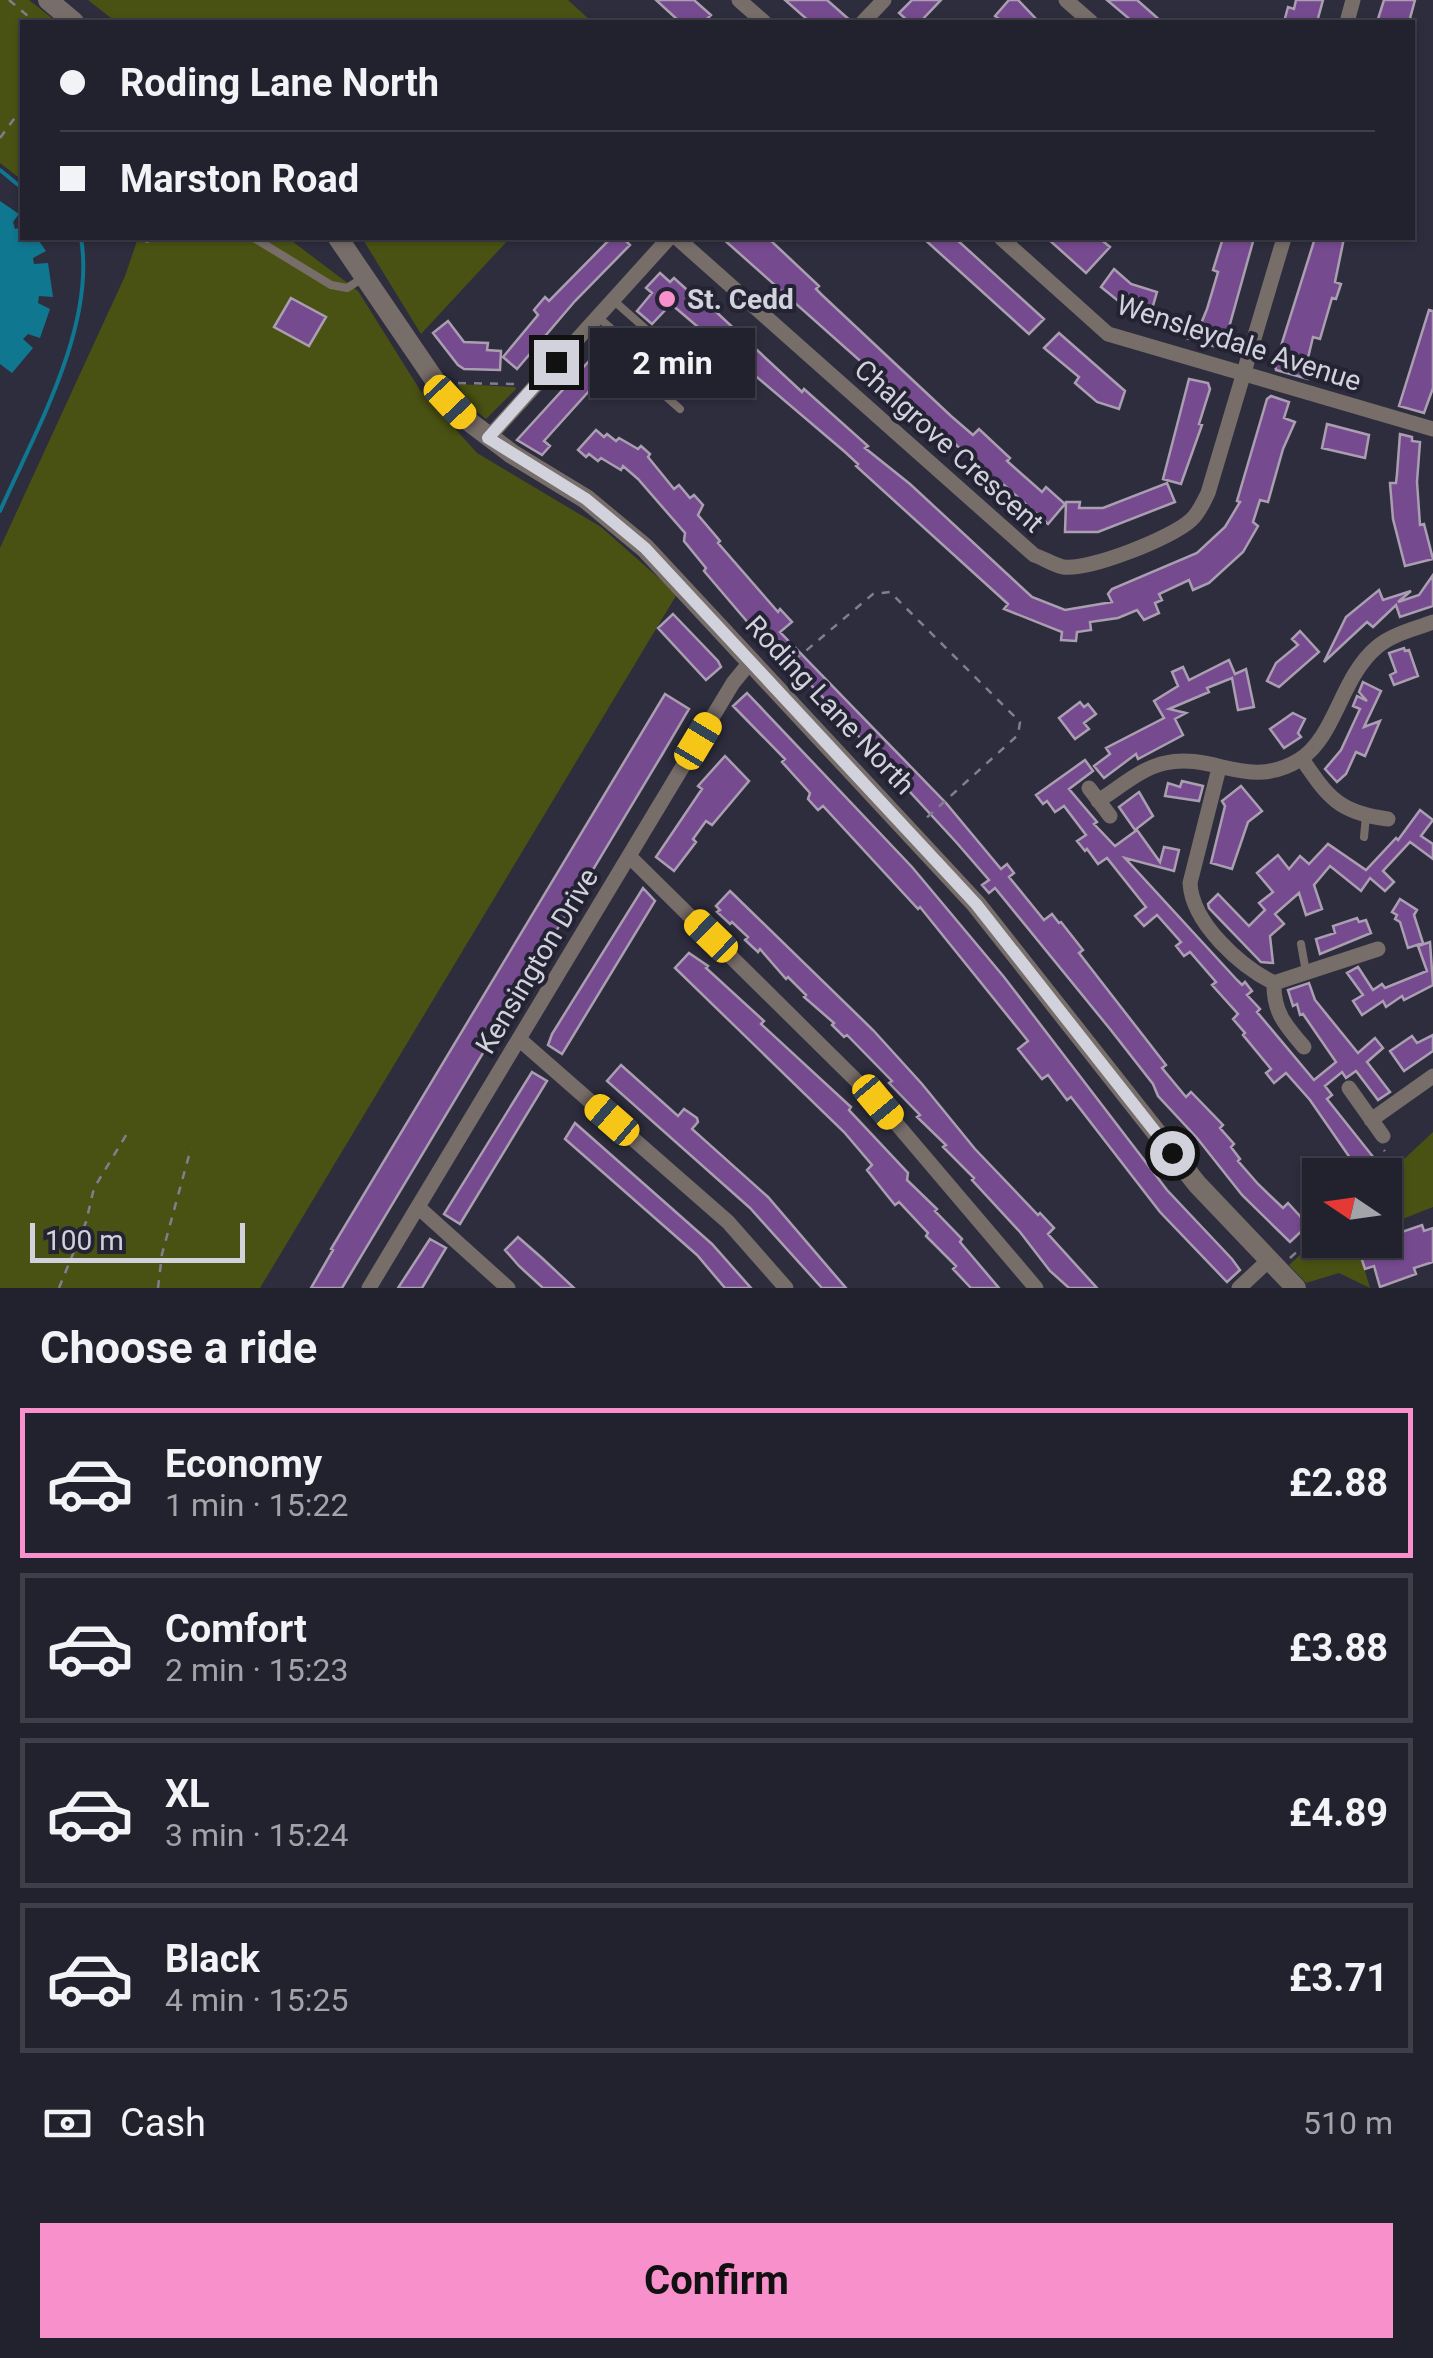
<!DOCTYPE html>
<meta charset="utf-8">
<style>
:root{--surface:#22222e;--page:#2a2a36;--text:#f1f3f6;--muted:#a2a4aa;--line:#3f3f4a;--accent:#f890cb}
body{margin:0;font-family:Roboto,sans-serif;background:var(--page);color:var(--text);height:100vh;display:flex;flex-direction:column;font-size:38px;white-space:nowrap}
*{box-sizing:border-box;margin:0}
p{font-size:32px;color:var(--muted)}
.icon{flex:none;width:55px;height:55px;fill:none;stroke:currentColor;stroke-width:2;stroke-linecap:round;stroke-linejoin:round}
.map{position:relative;height:1288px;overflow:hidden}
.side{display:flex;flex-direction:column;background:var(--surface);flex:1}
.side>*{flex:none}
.banner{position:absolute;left:20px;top:20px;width:1395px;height:220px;border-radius:0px;box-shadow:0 2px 8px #0004,0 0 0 2px var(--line);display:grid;align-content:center;height:220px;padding:0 40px;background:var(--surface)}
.needle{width:65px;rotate:283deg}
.controls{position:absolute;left:1302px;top:1158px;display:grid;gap:20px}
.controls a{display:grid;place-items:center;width:100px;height:100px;border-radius:0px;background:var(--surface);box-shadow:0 2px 8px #0004,0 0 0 2px var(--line);font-size:50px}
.scale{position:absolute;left:30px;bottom:25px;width:215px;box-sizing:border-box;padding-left:10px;border:5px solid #d2d2dd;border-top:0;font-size:28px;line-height:35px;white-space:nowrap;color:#d2d2dd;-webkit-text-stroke:8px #232333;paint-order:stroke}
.end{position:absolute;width:45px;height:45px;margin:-22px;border:12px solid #d2d2dd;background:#111;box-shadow:0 0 0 5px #111}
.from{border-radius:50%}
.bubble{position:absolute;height:70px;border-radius:0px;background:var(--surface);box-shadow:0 2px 8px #0004,0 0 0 2px var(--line);font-size:32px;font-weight:700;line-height:70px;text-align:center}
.car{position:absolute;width:30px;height:60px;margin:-30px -15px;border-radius:12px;box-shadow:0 0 8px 2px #0007;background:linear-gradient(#f5c518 24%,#345 0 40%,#f5c518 0 76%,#345 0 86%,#f5c518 0)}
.banner b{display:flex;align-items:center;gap:35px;height:95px;font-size:38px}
.banner b+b{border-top:2px solid var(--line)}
.banner i{width:25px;height:25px;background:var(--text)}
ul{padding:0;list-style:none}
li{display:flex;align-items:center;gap:30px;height:150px;margin:0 20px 15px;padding:0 20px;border:5px solid var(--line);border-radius:0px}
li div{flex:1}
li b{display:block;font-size:38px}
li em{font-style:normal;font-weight:700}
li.on{border-color:var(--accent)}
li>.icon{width:90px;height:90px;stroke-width:1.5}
h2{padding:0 40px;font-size:45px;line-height:120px}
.pay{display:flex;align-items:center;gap:25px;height:110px;padding:0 40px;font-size:38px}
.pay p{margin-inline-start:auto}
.primary-button{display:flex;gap:20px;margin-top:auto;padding:20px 40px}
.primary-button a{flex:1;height:115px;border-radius:0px;background:var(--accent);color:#111;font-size:40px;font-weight:700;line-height:115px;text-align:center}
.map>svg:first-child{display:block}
.green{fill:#4a5213}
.water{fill:#107791}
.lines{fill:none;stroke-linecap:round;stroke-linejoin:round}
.stream{stroke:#107791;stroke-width:4}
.building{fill:#764a8f;stroke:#aa9eb1;stroke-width:2.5}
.path{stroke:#7f7f8d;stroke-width:2.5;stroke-dasharray:8 8;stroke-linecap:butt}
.service{stroke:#776d69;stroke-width:8}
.minor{stroke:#776d69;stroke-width:15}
.tertiary{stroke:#776d69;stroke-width:20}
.route{stroke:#d2d2dd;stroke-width:12}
.poi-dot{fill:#f890cb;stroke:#232333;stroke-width:4}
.labels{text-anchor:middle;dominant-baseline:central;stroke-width:8;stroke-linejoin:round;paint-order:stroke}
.poi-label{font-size:28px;font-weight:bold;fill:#d2d2dd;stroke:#232333;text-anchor:start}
.street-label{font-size:28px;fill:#d2d2dd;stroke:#232333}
</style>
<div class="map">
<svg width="1433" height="1288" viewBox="0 0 1433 1288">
<rect width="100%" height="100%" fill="#2d2d3e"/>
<path class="green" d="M0,0H29L57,22H22V180L0,163Z
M88,0H568L592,22H116Z
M138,238H288L358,291L420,390L477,453L601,527L677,594L260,1288H0V548L125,276Z
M362,238H510L421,334Z
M457,384L515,387L516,389L486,419L471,407Z
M1433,1132V1207L1385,1226V1177Z
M1320,1237V1240H1366L1373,1250L1360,1255L1370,1288L1339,1273L1306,1283L1289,1265Z"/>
<path class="water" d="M0,201L19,214L13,222L15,229L22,227V238H37L46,251L33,258L34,264L48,263L53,297L39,296L38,303L50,309L40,338L28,334L23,339L33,348L12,373L0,364Z"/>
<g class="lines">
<path class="stream" d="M0,170L22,188
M0,511C35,432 96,326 81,238"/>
</g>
<path class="building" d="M656,0H694L711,15L704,22H680Z
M785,0H827L852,22H810Z
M912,0H941L920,22H909L899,13Z
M1009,0H1018L1039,22H1003L995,16Z
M1107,0H1137L1162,22H1133Z
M1296,0H1323L1317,22H1284L1288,7L1294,9Z
M1384,0H1415L1409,22H1377Z
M611,238H623L630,245L575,301L517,369L503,357L538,315L534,310L545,297L549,301Z
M722,238H768L819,286L816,289L822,295L951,416L973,435L979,429L1010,458L1007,461L1042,492L1046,487L1065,504L1048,524L1004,485L1002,487L869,365L867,367Z
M923,238H955L1044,319L1029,334Z
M1047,238H1099L1110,247L1086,273Z
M1223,238H1254L1223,349L1182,337L1186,322L1200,326L1207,309L1218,272L1213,270Z
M1315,238H1344L1335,282L1341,284L1336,299L1332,298L1320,339L1313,337L1308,358L1314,360L1308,379L1276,370L1275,365Z
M1114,269L1131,284L1157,292L1150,316L1127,308L1101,287Z
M660,273L670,282L674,278L696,298L698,295L802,392L804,389L868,446L865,448L910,484L1032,597L1065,610L1112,602L1108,594L1112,589L1197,553L1225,527L1240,502L1237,501L1267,399L1271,396L1289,402L1284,418L1295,422L1283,449L1268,502L1260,500L1253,522L1258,526L1243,552L1209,583L1193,590L1189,580L1159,594L1162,600L1155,603L1159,613L1144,620L1137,610L1118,618L1090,622L1091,630L1077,632L1076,641L1061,640L1062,632L1004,609L1008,604L856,466L858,464L845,452L671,304L652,324L637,311L652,293L646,288Z
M291,298L326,317L309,346L274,327Z
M1429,310L1433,311V388L1424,413L1399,406Z
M448,321L464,342L488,343L487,350L501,351L500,370L464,369L458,365L433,333Z
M1059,333L1125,391L1119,409L1097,402L1075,383L1079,377L1044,348Z
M610,338L625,351L544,441L550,446L542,455L517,440Z
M1189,379L1208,383L1210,389L1199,424L1202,425L1181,484L1163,479Z
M1327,424L1369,435L1365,458L1322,448Z
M596,430L604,437L607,434L616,441L619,438L638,449L641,446L650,454L648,457L674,489L679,485L690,498L694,495L703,505L698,515L720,541L718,543L778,612L780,609L792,622L780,632L946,803L1001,869L1007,864L1014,873L1009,877L1044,920L1052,914L1059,923L1061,922L1083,950L1079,953L1166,1065L1162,1068L1186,1097L1191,1092L1223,1125L1220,1128L1234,1144L1231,1147L1240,1159L1238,1161L1258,1184L1283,1208L1288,1203L1308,1225L1290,1242L1242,1195L1197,1138L1158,1096L1153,1084L1110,1029L995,888L989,893L982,885L989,880L956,842L818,692L750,625L704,571L706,568L684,541L685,533L638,479L623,466L621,470L601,458L598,461L589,454L586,457L578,450Z
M1400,434L1412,437V441L1420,442L1417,482L1420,525L1424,524L1433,559L1405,566L1393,519L1390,483H1396L1397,474Z
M1167,483L1175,502L1098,532H1065L1066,502H1080L1079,508H1103Z
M1433,575V606L1400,617L1396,605L1373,627L1367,622L1324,662L1346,617L1379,590L1383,600L1411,591L1398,602L1419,595Z
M673,614L718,661L721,667L706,680L658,628Z
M1300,631L1319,652L1279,687L1267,681L1276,663L1298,645L1292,639Z
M1404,648L1405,651L1409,650L1418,676L1394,685L1390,675L1396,672L1389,653Z
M1229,660L1235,674L1246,669L1254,707L1238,710L1232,678L1207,688L1209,692L1169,709L1186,713L1175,719L1183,735L1138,759L1136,754L1104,778L1094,766L1110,754L1106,748L1164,718L1154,701L1178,686L1172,672L1183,667L1189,680Z
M1363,682L1381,691L1364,727L1380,721L1365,756L1356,752L1346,774L1337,782L1325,769L1341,750L1360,709L1353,706L1357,696L1367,701L1359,692Z
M747,693L912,867L1004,977L1167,1190L1232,1259L1240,1270L1227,1282L1160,1212L1071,1097L1067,1100L1048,1075L1042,1079L1018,1049L1028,1041L920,907L918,909L823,806L818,810L808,799L810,793L782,762L785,759L733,706Z
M665,694L689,709L663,753L342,1288H311L333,1250L331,1249Z
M1080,702L1084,707L1088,704L1096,714L1084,723L1089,729L1075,739L1059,718Z
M1293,713L1305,719L1298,733L1301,737L1284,748L1270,729Z
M725,756L749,781L712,825L706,821L693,839L696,842L674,871L656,857L702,789L698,786Z
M1085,760L1093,771L1069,789L1097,822L1094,824L1115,846L1137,830L1160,862L1164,847L1179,850L1174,871L1125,858L1237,980L1242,985L1245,982L1252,991L1247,995L1260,1009L1257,1012L1314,1080L1336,1062L1303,1014L1300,1015L1297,1004L1293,1006L1288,990L1309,983L1315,1000L1358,1053L1375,1038L1383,1048L1367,1062L1390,1092L1378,1100L1356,1071L1346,1078L1342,1072L1325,1086L1332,1095L1327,1099L1382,1168L1374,1175H1368L1358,1162L1355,1165L1310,1100L1286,1073L1274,1083L1266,1073L1271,1069L1243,1035L1245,1033L1233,1019L1238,1014L1212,985L1216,982L1190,952L1184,956L1176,946L1181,942L1157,915L1144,926L1135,916L1146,907L1107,858L1098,864L1087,849L1085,851L1077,841L1086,835L1064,806L1055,812L1047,801L1043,804L1036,795Z
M1182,781L1203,786L1199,801L1165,796L1168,783L1180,787Z
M1241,786L1262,811L1248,822L1232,869L1211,863L1225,806L1222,801Z
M1139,792L1153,816L1135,830L1119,807Z
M1420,810L1433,820L1421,836L1433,844V859L1410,842L1383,871L1394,882L1385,891L1370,878L1361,891L1330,866L1314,885L1322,909L1306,915L1299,893L1275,914L1284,924L1270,936L1273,963L1261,962L1209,908L1208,904L1218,894L1249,926L1265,910L1259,903L1273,892L1257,873L1278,855L1289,869L1300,856L1309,864L1328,844L1366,870L1396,838L1398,840Z
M643,888L655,901L562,1054L548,1045L552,1034Z
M730,891L873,1030L922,1084L975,1149L1038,1215L1040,1213L1054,1228L1048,1234L1097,1288H1069L1050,1271L1020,1232L972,1180L974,1178L943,1147L946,1145L917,1117L920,1115L889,1083L892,1081L847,1035L844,1037L832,1025L834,1023L804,997L806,995L788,977L786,979L760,949L758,952L745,940L748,937L732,922L730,924L717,912L720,910L716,906Z
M1400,899L1417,910L1414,915L1423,943L1408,948L1400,922L1395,919L1397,915L1392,912Z
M1357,918L1359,922L1366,920L1371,933L1320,954L1316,939L1335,933L1333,926Z
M1430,942L1433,985L1404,1000L1402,996L1386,1007L1383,1001L1362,1015L1353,1001L1363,995L1347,973L1358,967L1373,990L1382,984L1385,988L1427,971L1418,946Z
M689,953L708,966L706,968L764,1021L761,1024L851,1107L849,1110L908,1173L907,1180L937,1209L935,1211L962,1239L960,1242L999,1288H971L953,1269L956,1266L926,1236L928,1233L899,1202L895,1205L886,1194L867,1170L872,1165L844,1132L675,968Z
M1433,1035V1051L1404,1071L1390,1051L1412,1036L1417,1043Z
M621,1065L678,1116L684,1109L697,1118L698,1122L692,1129L768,1197L846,1288H822L750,1208L607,1081Z
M532,1072L547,1081L460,1224L444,1214Z
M575,1123L712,1244L751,1288H725L697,1255L565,1139Z
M1422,1225L1424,1231L1433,1228V1262L1414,1268L1416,1274L1380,1287L1374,1266L1365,1269L1360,1254L1388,1245L1387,1242L1395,1240L1393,1235Z
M518,1237L542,1258L574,1288H543L519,1266L505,1250Z
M430,1239L446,1248L422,1288H398Z"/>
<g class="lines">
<path class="path" d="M9,0L35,22
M0,138L22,108
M458,383L515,384
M782,671L873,594L890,592L1020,722L1018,735L923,821
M1382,1175L1394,1164L1384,1150
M1290,1258L1320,1231
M59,1288L86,1222L94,1188L128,1132
M158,1288L162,1254L191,1148"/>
<path class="service" d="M254,238L331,285L347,288L363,278
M147,239L148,238
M613,300L647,330
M598,317L649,362L652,384L680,409
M1364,837L1366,816
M1301,944L1306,972"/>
<path class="minor" d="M739,0L764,22
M1066,0L1091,22
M863,22L884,0
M1347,22L1353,0
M677,238L1034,555C1043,558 1054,565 1063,567C1088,571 1172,538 1191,520C1199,513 1203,503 1208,493L1284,238
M1001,238L1108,334L1433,429
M488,438L669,238
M1302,759C1328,797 1339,813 1388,819
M1219,768L1190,883C1192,923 1240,966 1274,983C1273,1012 1286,1026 1304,1047
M1089,788L1110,816
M1098,801C1119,788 1141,768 1165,763C1214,752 1248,791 1299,760C1336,737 1340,678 1377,647C1392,634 1415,629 1433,622
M629,856L878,1102L1036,1288
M1274,983L1378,949
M519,1039L728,1222L786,1288
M1349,1088L1383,1136
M1371,1120L1433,1076
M418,1207L508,1288
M369,1288L733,683L751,661
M1239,1288L1269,1260"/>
<path class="tertiary" d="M48,0L74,22
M338,238L436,382L467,420L512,454L586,499L645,548L976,904L1197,1184L1296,1288"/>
</g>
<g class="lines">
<path class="route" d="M556,362L488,438L586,499L645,548L976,904L1172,1153"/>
</g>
<circle class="poi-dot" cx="667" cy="299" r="10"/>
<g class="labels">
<g class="poi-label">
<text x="687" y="299">St. Cedd</text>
</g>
<g class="street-label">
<text transform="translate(1239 343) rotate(18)">Wensleydale Avenue</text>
<text transform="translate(949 446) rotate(42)">Chalgrove Crescent</text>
<text transform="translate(830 705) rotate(47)">Roding Lane North</text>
<text transform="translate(537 961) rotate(-59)">Kensington Drive</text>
</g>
</g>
</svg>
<div class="controls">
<a><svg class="needle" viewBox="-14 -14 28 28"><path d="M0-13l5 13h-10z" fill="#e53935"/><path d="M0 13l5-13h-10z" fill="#a2a4aa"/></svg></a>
</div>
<div class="scale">100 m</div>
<i class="end from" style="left:1172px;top:1153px"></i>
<i class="end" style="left:556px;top:362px"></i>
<div class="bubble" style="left:590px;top:328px;width:165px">2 min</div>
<i class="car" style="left:450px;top:402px;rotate:137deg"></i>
<i class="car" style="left:698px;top:741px;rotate:31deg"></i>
<i class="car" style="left:711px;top:936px;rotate:314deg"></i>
<i class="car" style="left:878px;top:1102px;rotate:140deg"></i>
<i class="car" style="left:612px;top:1120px;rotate:311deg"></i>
<div class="banner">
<b><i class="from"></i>Roding Lane North</b>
<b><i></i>Marston Road</b>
</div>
</div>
<section class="side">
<h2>Choose a ride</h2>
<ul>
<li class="on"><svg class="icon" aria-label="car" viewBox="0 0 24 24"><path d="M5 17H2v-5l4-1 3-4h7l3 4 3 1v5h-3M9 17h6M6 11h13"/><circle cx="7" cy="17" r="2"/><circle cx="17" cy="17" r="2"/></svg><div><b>Economy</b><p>1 min · 15:22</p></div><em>£2.88</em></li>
<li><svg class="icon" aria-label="car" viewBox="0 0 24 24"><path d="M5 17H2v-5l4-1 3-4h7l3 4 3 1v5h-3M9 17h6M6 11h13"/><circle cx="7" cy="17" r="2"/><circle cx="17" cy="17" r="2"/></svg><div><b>Comfort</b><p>2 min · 15:23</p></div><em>£3.88</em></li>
<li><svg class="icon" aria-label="car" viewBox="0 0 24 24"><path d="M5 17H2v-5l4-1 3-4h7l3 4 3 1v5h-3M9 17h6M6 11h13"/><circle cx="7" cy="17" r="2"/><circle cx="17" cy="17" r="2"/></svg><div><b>XL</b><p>3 min · 15:24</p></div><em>£4.89</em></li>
<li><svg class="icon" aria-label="car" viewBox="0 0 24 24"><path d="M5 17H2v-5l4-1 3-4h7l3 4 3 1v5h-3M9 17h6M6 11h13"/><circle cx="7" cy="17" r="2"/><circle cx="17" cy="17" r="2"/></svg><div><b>Black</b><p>4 min · 15:25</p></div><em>£3.71</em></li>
</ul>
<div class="pay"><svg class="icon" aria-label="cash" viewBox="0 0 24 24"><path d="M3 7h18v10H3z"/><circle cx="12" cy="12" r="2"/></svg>Cash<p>510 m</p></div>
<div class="primary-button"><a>Confirm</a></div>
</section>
